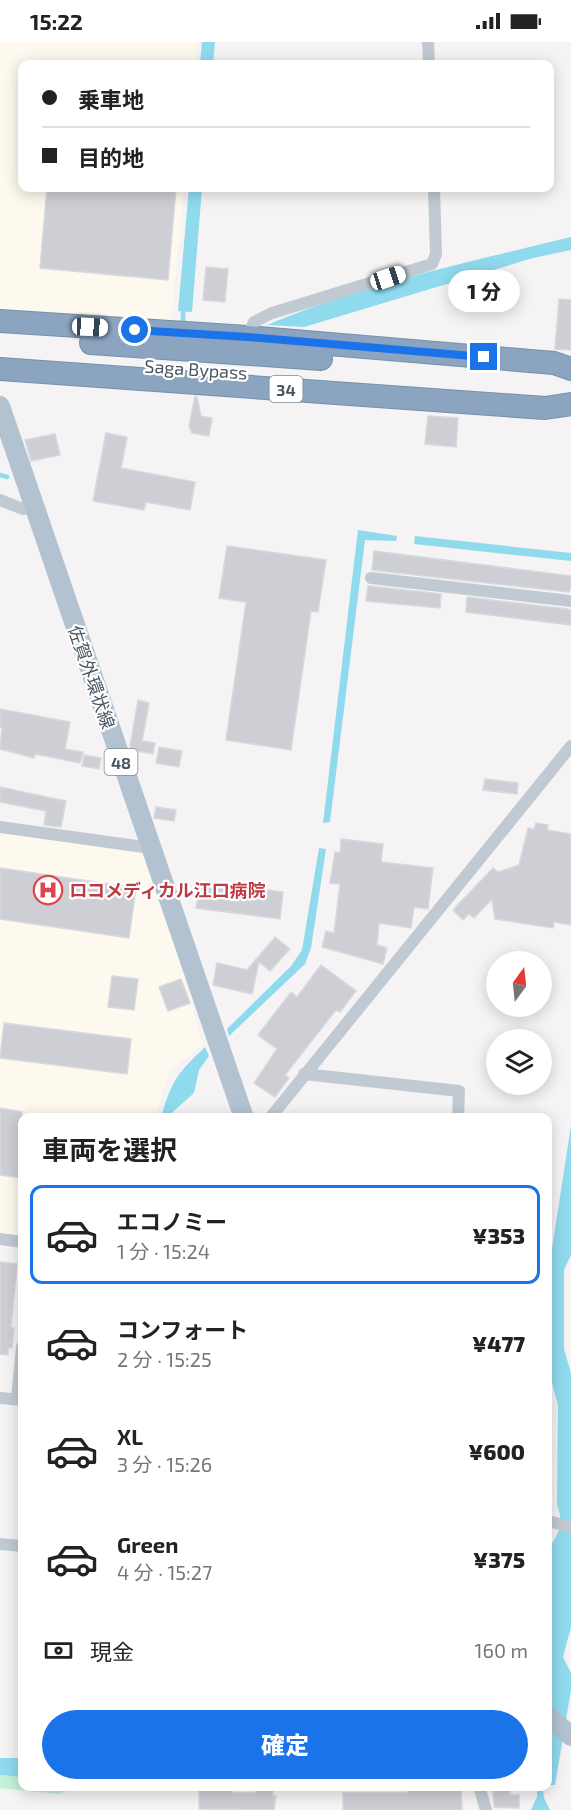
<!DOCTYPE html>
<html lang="ja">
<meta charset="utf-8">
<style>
:root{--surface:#fff;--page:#f6f6f6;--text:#222;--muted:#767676;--line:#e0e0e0;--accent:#1a73e8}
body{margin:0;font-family:"Exo 2","Noto Sans JP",sans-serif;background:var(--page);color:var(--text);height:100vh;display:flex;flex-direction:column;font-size:22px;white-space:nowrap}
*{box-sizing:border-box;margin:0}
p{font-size:20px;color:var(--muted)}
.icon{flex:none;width:33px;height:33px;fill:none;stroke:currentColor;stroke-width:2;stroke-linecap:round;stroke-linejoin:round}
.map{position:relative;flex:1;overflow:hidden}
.details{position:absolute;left:18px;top:1071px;width:534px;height:678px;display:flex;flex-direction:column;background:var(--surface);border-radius:12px;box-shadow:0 3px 15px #0003}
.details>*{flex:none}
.banner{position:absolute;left:18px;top:18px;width:536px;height:132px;border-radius:12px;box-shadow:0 3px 15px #0003;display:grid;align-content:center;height:132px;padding:0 24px;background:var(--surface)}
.needle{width:39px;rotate:15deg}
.fabs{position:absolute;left:486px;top:909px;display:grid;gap:12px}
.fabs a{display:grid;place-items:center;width:66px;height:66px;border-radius:50%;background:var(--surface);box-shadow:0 3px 15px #0003;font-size:30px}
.end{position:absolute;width:27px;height:27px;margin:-14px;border:8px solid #1a73e8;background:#fff;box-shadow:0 0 0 3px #fff}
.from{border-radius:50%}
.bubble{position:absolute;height:42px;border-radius:21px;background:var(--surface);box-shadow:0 3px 15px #0003;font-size:20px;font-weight:800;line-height:42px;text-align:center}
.car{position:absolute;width:18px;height:36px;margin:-18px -9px;border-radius:8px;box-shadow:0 0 4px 2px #0007;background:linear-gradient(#fff 24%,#345 0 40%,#fff 0 76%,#345 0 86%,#fff 0)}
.banner b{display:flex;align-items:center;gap:21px;height:57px;font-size:22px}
.banner b+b{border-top:2px solid var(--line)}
.banner i{width:15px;height:15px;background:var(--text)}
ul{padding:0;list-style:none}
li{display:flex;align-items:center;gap:18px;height:99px;margin:0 12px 9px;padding:0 12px;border:3px solid transparent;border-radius:12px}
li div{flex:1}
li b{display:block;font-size:22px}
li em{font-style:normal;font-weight:800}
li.current{border-color:var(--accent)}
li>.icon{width:54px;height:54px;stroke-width:1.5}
h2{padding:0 24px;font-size:27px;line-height:72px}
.pay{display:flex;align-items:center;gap:15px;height:66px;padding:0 24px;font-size:22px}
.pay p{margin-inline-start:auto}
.action{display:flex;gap:12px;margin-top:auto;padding:12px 24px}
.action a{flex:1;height:69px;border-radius:36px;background:var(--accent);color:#fff;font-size:24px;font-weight:800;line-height:69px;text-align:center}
.status{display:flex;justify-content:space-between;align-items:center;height:42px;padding:0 30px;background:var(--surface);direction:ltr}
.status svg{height:16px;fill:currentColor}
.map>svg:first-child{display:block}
.commercial{fill:#fdf9ef}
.green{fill:#c3f1d5}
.water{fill:#90daee}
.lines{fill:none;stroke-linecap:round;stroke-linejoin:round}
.stream{stroke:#90daee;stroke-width:4.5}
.building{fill:#cdcfd5;stroke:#d7d9de;stroke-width:1.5}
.highway-casing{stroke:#7690ad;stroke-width:24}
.street{stroke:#c1cad2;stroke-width:12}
.primary{stroke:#b3c2d1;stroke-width:20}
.highway{stroke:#8ba5c1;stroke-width:22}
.route{stroke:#1a73e8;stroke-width:8}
.labels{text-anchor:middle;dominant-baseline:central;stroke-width:4.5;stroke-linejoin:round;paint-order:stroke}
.shield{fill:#fff;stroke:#808990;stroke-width:1.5}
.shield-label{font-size:16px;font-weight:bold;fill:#4a5661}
.street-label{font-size:18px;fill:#4a5661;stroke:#fff}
.health-label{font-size:18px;font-weight:bold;fill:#be3a42;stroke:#fff;text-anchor:start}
</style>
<div class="status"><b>15:22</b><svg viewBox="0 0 49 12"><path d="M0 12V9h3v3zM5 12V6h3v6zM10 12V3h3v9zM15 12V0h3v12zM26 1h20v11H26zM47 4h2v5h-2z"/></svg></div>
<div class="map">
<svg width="571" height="1768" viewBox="0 0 571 1768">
<rect width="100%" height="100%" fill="#f5f3f3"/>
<path class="commercial" d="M0,0H197L195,22H22V146H184L171,281L0,271Z
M0,790L143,811L182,927L203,1003L169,1029L156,1075L22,1076V1190L20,1195L0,1192Z"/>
<path class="green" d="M0,1733L22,1735V1744L73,1746L59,1752L0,1746Z"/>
<path class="water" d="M202,0H215L213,22H200Z
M189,146H202L192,270L178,269Z
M571,195V208L533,216L304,285L267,283C364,242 469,220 571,195Z
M358,488L397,494L396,499L365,498L330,780L323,781Z
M415,494L571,511V519L414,502Z
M319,806L326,807L311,906L305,922L229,994L227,987L291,924L302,908Z
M205,1005L209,1014L199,1028L194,1051L167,1075L162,1072C173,1036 178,1031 205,1005Z
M571,1083V1213L564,1228V1307L571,1331V1585L563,1615L571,1631V1648L555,1743H548V1507C559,1493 564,1480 557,1463L558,1363L548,1327V1233Z
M0,1716H22V1735L0,1733Z
M537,1745H543L544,1756L550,1768H531L537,1755Z"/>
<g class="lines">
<path class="stream" d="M183,269V281
M0,433L7,435"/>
</g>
<path class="building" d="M47,146H176L168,238L40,226Z
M206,225L228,227L225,260L203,258Z
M559,257L571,258V308L555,307Z
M195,354L197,355L201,374L212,376L209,394L192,391L189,384Z
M428,374L458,376L456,405L425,402Z
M106,391L127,395L121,426L195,440L190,468L146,460L144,468L93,459Z
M55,392L60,413L31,419L25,398Z
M227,504L326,518L318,570L311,569L291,708L226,698L246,560L219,556Z
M374,509L571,534V545L569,550L372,528Z
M368,544L441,552L440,566L366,559Z
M467,555L567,567L571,568V583L466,570Z
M138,658L149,661L142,699L155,701L153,712L131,708L130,705Z
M0,667L70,680L65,707L83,710L80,721L35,712L34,716L0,707L2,686L0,685Z
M159,705L182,709L179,725L156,721Z
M84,713L101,716L99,727L82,724Z
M485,737L518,741L517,752L483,748Z
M0,745L66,759L61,785L44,783L46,769L0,760Z
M156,765L176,768L174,779L154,776Z
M536,781L548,783L547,788L571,792V883L554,880L553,886L495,877L492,857L474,876L469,872L463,878L453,868L493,826L498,830L519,823L528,786L534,787Z
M341,797L383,802L381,820L433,826L428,867L414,865L411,886L379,881L377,903L387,906L383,922L322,905L326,889L334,891L340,842L330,841L335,810L340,811Z
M0,826L136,846L129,896L0,877Z
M200,840L283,850L280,877L196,866Z
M275,895L290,907L270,929L259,920L252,952L213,943L217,921L247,928Z
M321,923L356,949L340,970L336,968L285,1033L289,1036L275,1055L254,1041L277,1007L258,993L291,950L297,955Z
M112,934L138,937L134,968L108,965Z
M181,937L190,961L168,969L159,945Z
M4,981L131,997L127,1032L0,1016Z
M0,1066L22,1070V1136L0,1133Z
M0,1220L17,1222L11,1286H14L12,1306H8V1313L0,1312Z
M199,1744H232V1751H256L257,1747L273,1748V1754H276L274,1768L199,1767Z
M408,1744H461L462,1768H343V1751H408Z
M493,1748H510V1753H519V1766L494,1765Z"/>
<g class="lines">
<g class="highway-casing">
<path id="highway" d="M0,279L247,295L554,321L571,327
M91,301L321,317
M0,327L545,366L571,362"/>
</g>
<path class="street" d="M428,0L429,22
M247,295L254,280L272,271L432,222L436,212L434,146
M0,458L23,467L33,465
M371,536L571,559
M0,785L151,806
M304,1032L459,1049L458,1076
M270,1076L571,704
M0,1197L22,1200
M0,1356L22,1358
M17,1357L22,1305
M548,1479L571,1485
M0,1502L22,1504
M479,1744L486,1768"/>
<path class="primary" d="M0,364L244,1076
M548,1674L571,1694"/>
<use href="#highway" class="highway"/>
</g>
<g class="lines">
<path class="route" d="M135,288L247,295L484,315"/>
</g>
<defs>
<g id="hospital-ring" transform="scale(1.5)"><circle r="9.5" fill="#fff" stroke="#e0444e" stroke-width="1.5"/><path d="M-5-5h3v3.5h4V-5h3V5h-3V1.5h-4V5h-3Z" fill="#e0444e"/></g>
</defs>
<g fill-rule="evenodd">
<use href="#hospital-ring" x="48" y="848"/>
</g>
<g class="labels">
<g class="shield">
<rect x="269.5" y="334" width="33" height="26" rx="4.5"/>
<rect x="104.5" y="707" width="33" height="26" rx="4.5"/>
</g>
<g class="shield-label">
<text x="286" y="347">34</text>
<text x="121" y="720">48</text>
</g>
<g class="street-label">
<text transform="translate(196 327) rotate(4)">Saga Bypass</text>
<text transform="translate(92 635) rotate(71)">佐賀外環状線</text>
</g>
<g class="health-label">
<text x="69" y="848">ロコメディカル江口病院</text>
</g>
</g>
</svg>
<div class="fabs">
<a><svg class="needle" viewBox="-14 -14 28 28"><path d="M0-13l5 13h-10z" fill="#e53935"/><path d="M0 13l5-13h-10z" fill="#767676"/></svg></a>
<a><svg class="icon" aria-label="layers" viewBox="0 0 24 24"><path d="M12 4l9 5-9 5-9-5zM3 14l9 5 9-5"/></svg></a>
</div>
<i class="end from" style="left:135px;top:288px"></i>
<i class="end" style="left:484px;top:315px"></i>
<div class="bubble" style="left:448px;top:228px;width:72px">1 分</div>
<i class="car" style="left:388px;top:236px;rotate:72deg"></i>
<i class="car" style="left:90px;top:285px;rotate:93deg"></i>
<div class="banner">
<b><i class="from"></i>乗車地</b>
<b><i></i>目的地</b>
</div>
<section class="details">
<h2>車両を選択</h2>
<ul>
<li class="current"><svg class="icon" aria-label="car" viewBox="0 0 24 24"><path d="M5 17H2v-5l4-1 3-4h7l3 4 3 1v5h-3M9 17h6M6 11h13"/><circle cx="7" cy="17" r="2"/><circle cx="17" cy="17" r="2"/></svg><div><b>エコノミー</b><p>1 分 · 15:24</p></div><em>¥353</em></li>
<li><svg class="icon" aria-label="car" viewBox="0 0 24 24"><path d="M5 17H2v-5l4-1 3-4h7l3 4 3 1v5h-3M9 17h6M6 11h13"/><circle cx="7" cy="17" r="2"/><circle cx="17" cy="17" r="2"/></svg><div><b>コンフォート</b><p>2 分 · 15:25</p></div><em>¥477</em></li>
<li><svg class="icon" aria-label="car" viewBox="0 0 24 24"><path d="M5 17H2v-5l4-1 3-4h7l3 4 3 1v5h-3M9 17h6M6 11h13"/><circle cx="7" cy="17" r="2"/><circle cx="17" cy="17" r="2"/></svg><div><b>XL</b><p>3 分 · 15:26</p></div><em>¥600</em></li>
<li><svg class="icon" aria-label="car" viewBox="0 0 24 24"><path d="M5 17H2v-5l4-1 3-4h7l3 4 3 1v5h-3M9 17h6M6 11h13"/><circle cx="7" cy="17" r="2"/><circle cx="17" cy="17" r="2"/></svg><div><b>Green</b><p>4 分 · 15:27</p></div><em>¥375</em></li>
</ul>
<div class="pay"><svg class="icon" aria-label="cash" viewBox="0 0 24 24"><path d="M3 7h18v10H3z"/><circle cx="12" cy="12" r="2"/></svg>現金<p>160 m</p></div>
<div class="action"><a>確定</a></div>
</section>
</div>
